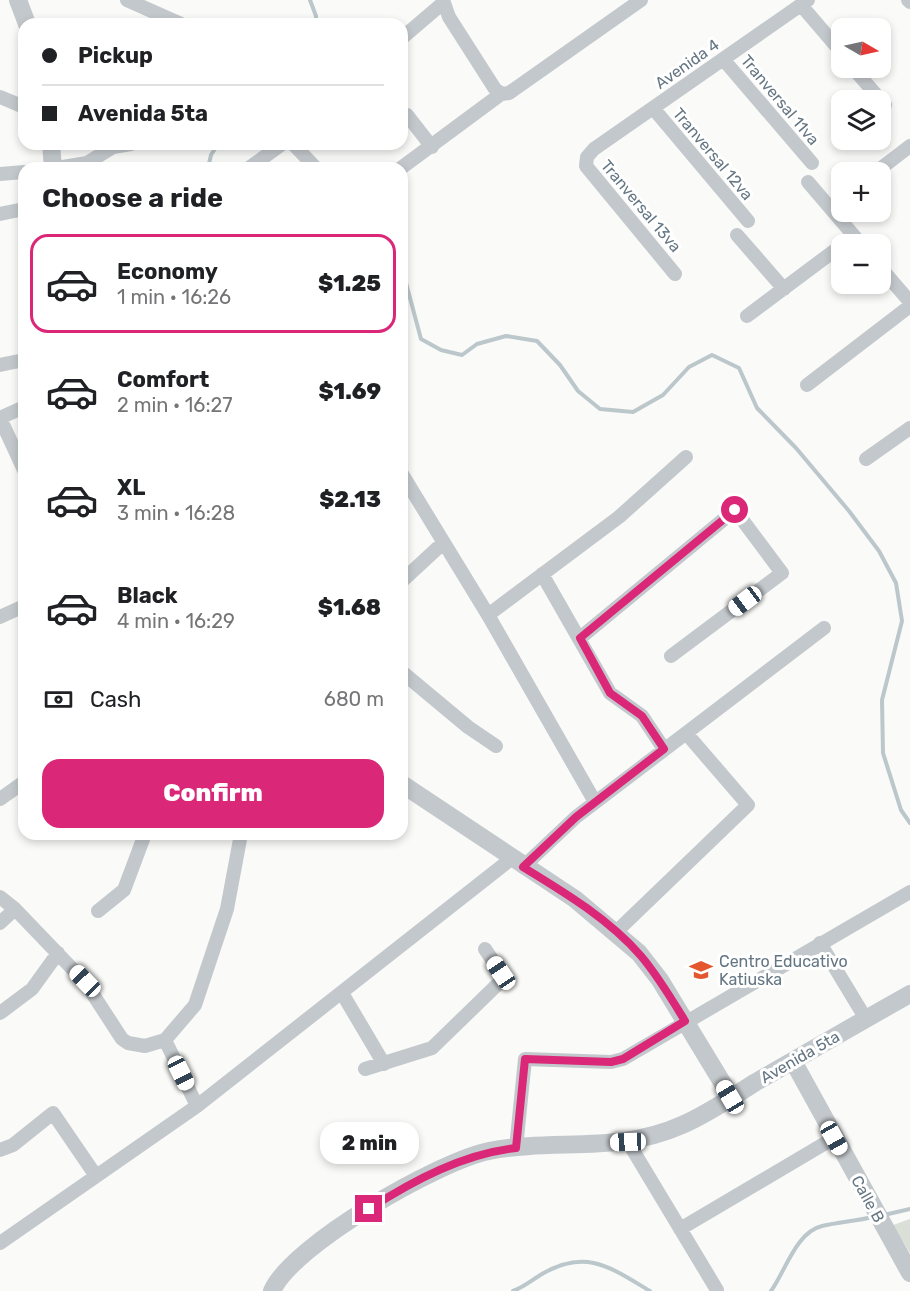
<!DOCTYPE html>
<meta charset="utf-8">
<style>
:root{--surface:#fff;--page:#f6f6f6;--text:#202124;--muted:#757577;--line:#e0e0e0;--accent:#db2777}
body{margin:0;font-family:Rubik,sans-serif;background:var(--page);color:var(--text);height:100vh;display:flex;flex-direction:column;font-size:22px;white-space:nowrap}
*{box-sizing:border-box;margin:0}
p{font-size:20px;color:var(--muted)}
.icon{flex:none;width:33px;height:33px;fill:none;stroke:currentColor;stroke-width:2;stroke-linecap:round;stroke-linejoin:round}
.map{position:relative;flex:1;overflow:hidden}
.panel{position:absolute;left:18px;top:162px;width:390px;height:678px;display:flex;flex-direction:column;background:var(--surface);border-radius:18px;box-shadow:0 3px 9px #0003}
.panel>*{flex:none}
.guide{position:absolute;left:18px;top:18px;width:390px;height:132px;border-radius:18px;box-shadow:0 3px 9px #0003;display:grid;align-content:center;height:132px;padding:0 24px;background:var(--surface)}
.needle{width:39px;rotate:99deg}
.tools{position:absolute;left:831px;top:18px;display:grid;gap:12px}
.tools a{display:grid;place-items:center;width:60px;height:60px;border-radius:12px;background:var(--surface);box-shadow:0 3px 9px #0003;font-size:30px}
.end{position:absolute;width:27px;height:27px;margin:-14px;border:8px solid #db2777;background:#fff;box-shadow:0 0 0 3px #fff}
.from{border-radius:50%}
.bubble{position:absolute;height:42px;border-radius:18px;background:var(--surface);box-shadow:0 3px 9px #0003;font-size:20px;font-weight:800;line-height:42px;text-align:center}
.car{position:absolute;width:18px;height:36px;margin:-18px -9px;border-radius:8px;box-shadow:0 0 4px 2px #0007;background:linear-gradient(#fff 24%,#345 0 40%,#fff 0 76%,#345 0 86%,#fff 0)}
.guide b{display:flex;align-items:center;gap:21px;height:57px;font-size:22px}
.guide b+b{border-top:2px solid var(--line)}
.guide i{width:15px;height:15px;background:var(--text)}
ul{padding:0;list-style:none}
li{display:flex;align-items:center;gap:18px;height:99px;margin:0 12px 9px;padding:0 12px;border:3px solid transparent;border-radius:18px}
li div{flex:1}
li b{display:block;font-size:22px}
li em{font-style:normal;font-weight:800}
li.active{border-color:var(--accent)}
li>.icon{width:54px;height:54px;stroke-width:1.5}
h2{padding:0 24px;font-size:27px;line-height:72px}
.pay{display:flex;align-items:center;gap:15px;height:66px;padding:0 24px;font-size:22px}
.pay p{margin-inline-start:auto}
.button{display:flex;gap:12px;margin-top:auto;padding:12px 24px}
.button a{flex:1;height:69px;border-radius:18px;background:var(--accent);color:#fff;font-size:24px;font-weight:800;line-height:69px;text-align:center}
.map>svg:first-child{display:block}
.green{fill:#dadfd7}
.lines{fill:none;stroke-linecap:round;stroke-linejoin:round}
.stream{stroke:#bbc7cb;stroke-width:4}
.minor{stroke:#c3c8cc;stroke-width:14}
.tertiary{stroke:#c3c8cc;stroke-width:18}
.route{stroke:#db2777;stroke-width:8}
.labels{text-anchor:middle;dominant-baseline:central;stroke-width:6;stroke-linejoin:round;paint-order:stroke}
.street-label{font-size:16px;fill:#657683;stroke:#fff}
.poi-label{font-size:16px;fill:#657683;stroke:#fff;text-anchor:start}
</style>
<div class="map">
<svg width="910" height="1291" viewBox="0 0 910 1291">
<rect width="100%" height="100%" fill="#fafaf8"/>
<path class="green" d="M910,1219V1253L893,1225Z"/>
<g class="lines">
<path class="stream" d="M310,0L316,16V24
M208,168L211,155L218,144
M402,268L421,339L441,350L462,355L477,344L506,336L537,341L560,365L578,391L600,409L633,412L663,395L689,367L712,355L739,368L757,408L796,448L849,511L879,551L896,583L902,621L882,700L883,753L901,810L910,823
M884,1215L910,1209
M513,1291C524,1287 532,1280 542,1274C587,1248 611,1268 650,1291
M771,1291C785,1272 796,1232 822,1226C839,1222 856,1221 873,1217"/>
<path class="minor" d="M127,0L181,24
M443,0L449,17L495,89L501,94
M908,0L910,2
M801,5L842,53
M402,38L443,3
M723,59L812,163
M853,68L885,105
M0,97L24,107
M653,108L748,221
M407,115L432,147
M293,144L316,168
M57,168L87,163L113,147L131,144
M249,168L282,144
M401,168L501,94L509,93L641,0
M876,172L910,146
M0,174L24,172
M808,182L861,244
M0,214L24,209
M737,235L784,289
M880,267L910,302
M675,274L586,166L587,157L594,149L808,0
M747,316L842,245
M0,365L24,360
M807,385L910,306
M0,418L24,470
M0,418L24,407
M866,459L910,428
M402,474L488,615L595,802
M542,574L610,693L642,716L664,749
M402,581L443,543
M488,615L619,517L686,457
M0,617L24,606
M580,638L735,510L782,573L671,656
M402,672L468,727L496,746
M0,799L24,782
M523,867L576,817L824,628
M0,897L15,909L85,982L122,1039L128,1043L145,1046L165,1040L195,1005L227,909L241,834
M98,911L124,890L145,834
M0,923L15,909
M616,932L748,805L686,733
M820,943L866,1019
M342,993L384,1064
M0,1013L32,989L58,953
M165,1040L197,1106
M365,1069L432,1048L501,981V973L485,949
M628,1142L717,1290
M516,1148L525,1059L611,1062L623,1059L910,892
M0,1150L13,1145L53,1113L96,1176
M680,1229L834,1138
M0,1243L197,1106L511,859"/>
<path class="tertiary" d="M18,0L27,24
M51,144L53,168
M402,784L575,899L639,953L660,980L731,1097
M793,1061L910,1273
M272,1291C292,1245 439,1161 489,1151C556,1138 617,1154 682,1125C708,1114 732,1097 756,1082C807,1053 858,1023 910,994"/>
</g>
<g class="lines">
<path class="route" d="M369,1209C414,1180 463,1154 516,1148L525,1059L611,1062L623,1059L685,1021C671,998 658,976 641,956C609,919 564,892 523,867L576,817L664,749L642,716L610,693L580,638L735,510"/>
</g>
<defs>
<g id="school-bare" transform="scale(1.8)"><path d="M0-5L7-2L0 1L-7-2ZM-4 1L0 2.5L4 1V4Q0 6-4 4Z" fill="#e4572e" stroke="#fff" stroke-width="2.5" paint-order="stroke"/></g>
</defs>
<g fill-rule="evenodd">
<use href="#school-bare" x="701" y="970"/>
</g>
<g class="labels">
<g class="street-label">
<text transform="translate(687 64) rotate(-35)">Avenida 4</text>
<text transform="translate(780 100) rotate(50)">Tranversal 11va</text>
<text transform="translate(713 154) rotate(50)">Tranversal 12va</text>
<text transform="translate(641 206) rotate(50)">Tranversal 13va</text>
<text transform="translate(800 1057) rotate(-30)">Avenida 5ta</text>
<text transform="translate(868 1199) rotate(61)">Calle B</text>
</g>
<g class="poi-label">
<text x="719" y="961">Centro Educativo<tspan x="719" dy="18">Katiuska</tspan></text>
</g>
</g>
</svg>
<div class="tools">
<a><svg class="needle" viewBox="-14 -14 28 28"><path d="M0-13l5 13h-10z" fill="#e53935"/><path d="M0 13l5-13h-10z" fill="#757577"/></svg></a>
<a><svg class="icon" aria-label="layers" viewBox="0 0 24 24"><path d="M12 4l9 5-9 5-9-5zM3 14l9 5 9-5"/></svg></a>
<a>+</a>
<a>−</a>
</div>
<i class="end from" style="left:735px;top:510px"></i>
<i class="end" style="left:369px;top:1209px"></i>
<div class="bubble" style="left:320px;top:1122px;width:99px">2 min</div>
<i class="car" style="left:745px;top:601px;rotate:233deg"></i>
<i class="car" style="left:501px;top:973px;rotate:326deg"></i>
<i class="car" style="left:85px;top:981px;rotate:316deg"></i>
<i class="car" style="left:181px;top:1073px;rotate:154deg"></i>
<i class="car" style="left:730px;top:1097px;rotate:329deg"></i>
<i class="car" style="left:834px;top:1138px;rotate:151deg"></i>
<i class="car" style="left:628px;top:1142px;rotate:268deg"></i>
<div class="guide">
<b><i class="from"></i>Pickup</b>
<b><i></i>Avenida 5ta</b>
</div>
<section class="panel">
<h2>Choose a ride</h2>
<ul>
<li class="active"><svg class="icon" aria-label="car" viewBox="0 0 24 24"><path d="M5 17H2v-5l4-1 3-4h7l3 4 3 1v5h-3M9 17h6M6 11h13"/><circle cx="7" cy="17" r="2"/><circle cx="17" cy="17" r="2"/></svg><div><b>Economy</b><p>1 min · 16:26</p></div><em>$1.25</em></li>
<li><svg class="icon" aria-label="car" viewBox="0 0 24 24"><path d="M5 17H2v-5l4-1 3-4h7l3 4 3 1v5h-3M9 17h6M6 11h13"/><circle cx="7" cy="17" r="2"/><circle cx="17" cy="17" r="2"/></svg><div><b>Comfort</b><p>2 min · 16:27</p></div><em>$1.69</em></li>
<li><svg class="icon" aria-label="car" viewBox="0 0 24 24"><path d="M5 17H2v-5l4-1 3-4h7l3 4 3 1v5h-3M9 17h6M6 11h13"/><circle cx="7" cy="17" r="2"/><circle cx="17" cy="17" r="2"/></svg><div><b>XL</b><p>3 min · 16:28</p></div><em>$2.13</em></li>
<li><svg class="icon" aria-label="car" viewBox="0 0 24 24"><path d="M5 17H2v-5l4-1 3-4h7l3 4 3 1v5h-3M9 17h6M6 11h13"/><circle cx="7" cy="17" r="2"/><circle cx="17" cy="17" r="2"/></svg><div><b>Black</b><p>4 min · 16:29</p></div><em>$1.68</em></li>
</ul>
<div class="pay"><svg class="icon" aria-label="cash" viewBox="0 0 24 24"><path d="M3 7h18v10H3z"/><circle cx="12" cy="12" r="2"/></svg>Cash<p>680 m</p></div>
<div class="button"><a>Confirm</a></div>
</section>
</div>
